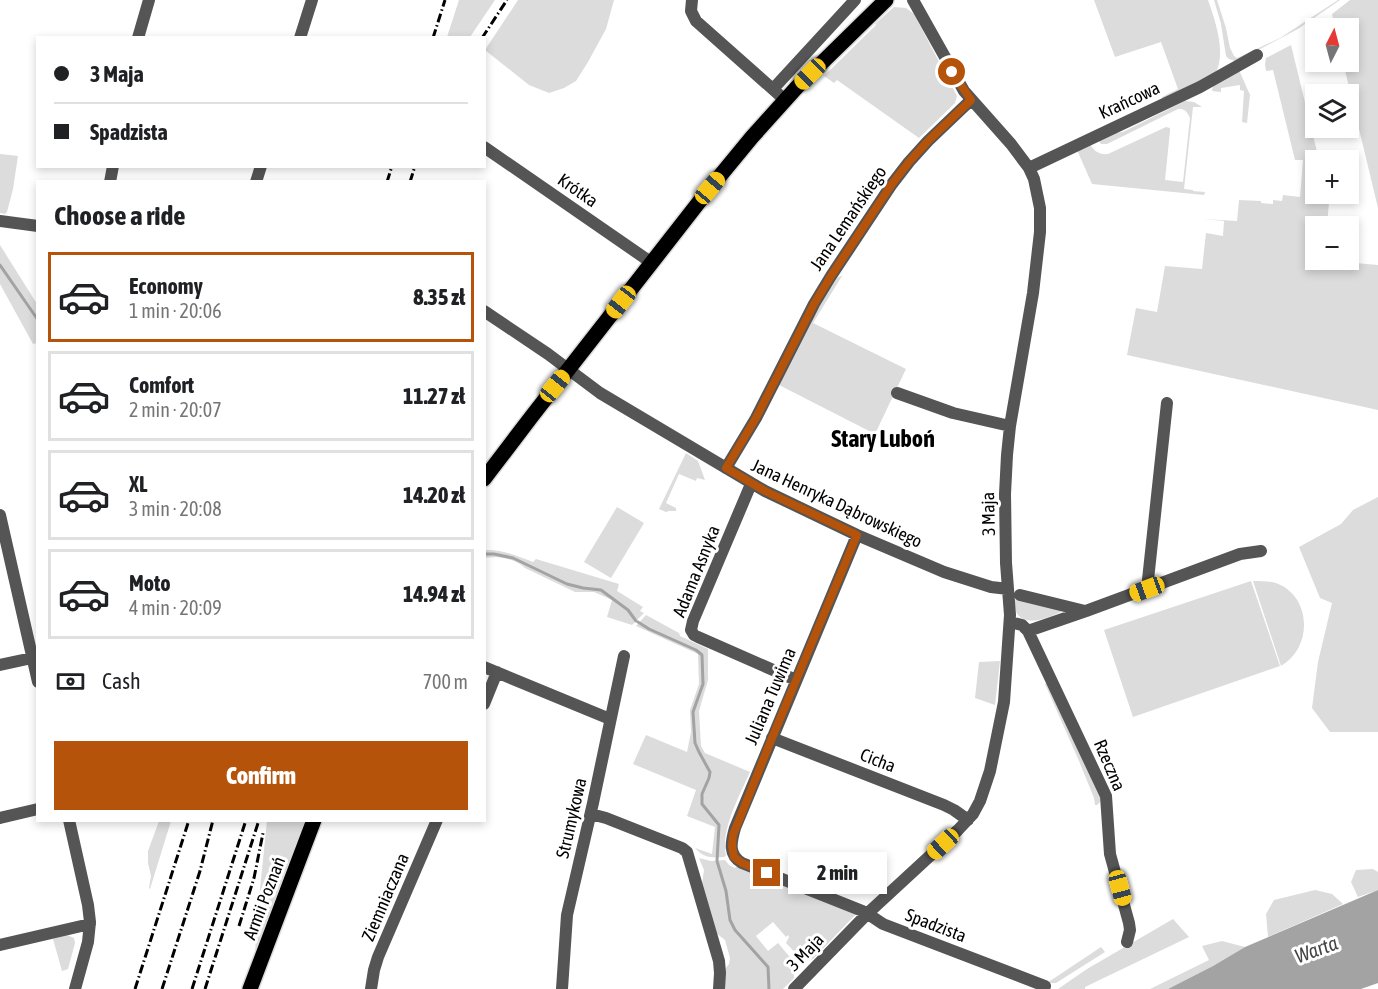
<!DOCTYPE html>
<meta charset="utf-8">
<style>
:root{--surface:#fff;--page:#f2f2f2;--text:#202124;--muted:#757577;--line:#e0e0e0;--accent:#b45309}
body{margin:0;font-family:"Asap Condensed",sans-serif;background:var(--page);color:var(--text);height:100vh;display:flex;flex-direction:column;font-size:22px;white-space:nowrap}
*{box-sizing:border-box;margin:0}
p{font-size:20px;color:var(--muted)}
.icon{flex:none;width:33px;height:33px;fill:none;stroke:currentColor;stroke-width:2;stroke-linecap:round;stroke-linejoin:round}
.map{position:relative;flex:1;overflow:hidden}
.details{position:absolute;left:36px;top:180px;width:450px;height:642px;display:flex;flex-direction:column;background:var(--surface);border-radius:0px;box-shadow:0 3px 9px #0003}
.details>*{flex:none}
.guide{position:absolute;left:36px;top:36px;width:450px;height:132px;border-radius:0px;box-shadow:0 3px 9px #0003;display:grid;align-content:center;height:132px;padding:0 18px;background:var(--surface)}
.needle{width:39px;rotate:6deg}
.tools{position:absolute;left:1305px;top:18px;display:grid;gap:12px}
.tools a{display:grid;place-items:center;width:54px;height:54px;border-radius:0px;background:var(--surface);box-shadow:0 3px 9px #0003;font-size:30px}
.end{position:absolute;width:27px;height:27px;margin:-14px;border:8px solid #b45309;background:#fff;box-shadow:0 0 0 3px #fff}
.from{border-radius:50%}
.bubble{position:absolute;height:42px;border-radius:0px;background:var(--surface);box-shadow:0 3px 9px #0003;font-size:20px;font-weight:800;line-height:42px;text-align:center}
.car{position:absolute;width:18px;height:36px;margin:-18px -9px;border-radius:8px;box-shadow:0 0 4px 2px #0007;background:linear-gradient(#f5c518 24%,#345 0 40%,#f5c518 0 76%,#345 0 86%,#f5c518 0)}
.guide b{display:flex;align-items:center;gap:21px;height:57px;font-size:22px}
.guide b+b{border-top:2px solid var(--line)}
.guide i{width:15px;height:15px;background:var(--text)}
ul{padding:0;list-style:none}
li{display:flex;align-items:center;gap:18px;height:90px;margin:0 12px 9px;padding:0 6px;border:3px solid var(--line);border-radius:0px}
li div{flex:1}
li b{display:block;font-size:22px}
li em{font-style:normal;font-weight:800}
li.selected{border-color:var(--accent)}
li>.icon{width:54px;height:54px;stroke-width:1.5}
h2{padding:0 18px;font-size:27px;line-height:72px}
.pay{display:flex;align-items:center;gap:15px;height:66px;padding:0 18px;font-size:22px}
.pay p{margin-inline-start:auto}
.action{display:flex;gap:12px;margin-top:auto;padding:12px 18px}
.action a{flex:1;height:69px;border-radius:0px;background:var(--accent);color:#fff;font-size:24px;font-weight:800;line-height:69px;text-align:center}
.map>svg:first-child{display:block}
.green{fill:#dcdcdc}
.water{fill:#a3a3a3}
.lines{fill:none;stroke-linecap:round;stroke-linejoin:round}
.stream{stroke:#a3a3a3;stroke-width:3}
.major-casing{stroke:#dbdbdb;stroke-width:18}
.minor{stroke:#555;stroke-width:12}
.major{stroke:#000;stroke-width:15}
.rail{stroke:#000;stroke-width:3;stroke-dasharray:9 3 1.5 3;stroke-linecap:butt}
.route{stroke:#b45309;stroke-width:8}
.labels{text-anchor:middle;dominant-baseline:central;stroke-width:6;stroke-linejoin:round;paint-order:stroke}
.street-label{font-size:18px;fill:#000;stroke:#fff}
.water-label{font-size:20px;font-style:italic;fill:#444;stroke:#fff}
.district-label{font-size:24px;font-weight:bold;fill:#000;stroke:#fff}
</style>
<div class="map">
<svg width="1378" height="989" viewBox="0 0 1378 989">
<rect width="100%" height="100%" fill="#fff"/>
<path class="green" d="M459,0H495L470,37H447Z
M518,0H614L606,29L588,62L576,81L564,88L549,93L529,85L485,50Z
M1094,0H1208C1215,20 1227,54 1215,74L1163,99L1162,97L1178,89L1161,42L1115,57Z
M1214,0H1217L1226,28L1230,48L1234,56L1237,58L1280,38L1338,0H1340L1298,29L1245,57L1235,61L1229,59L1226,56L1221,24Z
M1350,0H1378V208L1343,62H1348V28H1335L1332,14Z
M894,7L906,8L914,14L957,96L955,103L919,138L837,80L834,83L824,76L876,25L875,24Z
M1291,45L1319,160H1316V194H1327L1329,202L1327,226H1316L1315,229H1313L1310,259L1378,265V410L1127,355L1136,308L1157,312L1165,266L1202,269L1206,233L1223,236L1224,221L1203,219L1237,221L1239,200L1261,201V203L1273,204V200L1282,201L1283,195L1300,197L1303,160H1295L1273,70L1266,71L1265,64L1266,58Z
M1239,70L1250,95L1247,123L1242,122L1244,91L1240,90V85L1221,88V92L1212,91L1213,86Z
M1185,101L1194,102L1202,107H1193L1184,189L1193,190V191L1205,192L1204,195L1092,184L1077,150L1090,144C1094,151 1099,155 1108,154L1166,127L1170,128V131L1165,180L1183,182L1190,118C1188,113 1184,108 1178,109L1107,144H1101L1098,140L1113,133L1123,132Z
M0,154L18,156L13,189L7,212L5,214L0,213Z
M0,245L37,304V343L33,344L0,284Z
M841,276H842L813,323L906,369L875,434L779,385L816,312L837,278Z
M686,453L698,461L705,480L697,478L696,481L679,474L666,503L676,508V511H669L666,512L659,509Z
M1378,497V732H1330L1312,708L1318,662L1332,603L1320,598L1299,547L1341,524L1353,510Z
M617,507L644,523L611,578L584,562Z
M485,550C502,549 517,556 533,562L536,559L619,584L617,591L643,607L640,611L644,613L632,625L607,617L612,600L594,592H575L525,568C516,558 497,556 485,558Z
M1251,581L1280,666L1133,717L1104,630Z
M1253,581C1260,581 1269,581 1276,583C1312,596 1313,648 1281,666Z
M1015,591L1019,599L1061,609V612C1049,617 1029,627 1018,615C1014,611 1015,597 1015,591Z
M646,615L679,633L680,636L708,649V680L699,711L701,746L705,753L750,772C740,795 720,830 726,856L724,857C711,858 704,858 695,848L712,854L715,827L687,816L696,790L633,764L646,735L687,752L691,732L690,710L699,684L698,654L636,626Z
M1000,661L995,705L975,698L979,662Z
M1048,683L1101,797L1100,802L1097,805H1095L1094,798L1079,761L1045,684Z
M159,821H171L150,889L149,888L151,876L148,863V851Z
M267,821H308L255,961L256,927Z
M699,858L711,861L725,860L729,865L735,868L737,866L857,913L813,959L808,961L800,958L786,943L789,937L788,935L786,937L773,922L756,936L768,951L778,943L794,962V978L783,989H725V969L729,964L730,958L725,940L716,933L702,884L704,870Z
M1373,869L1378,872V890L1358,897L1351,882L1356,870Z
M1315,890L1332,894L1343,904L1268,937L1266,914L1274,900Z
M1173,919L1189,937L1085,987V989H1058L1087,969Z
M67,935L74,938L75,943L68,969L62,971L53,939Z
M1222,941L1245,947L1213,966L1168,989H1150L1209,960L1202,946Z
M1101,947L1105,952L1056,983H1047Z"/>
<path class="water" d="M1378,890V983L1361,989H1168L1213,966L1245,947Z"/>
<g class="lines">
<path class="stream" d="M0,265L38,320
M484,554H494L513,558L567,584L583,588L601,590L628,610L636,621
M638,622L649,629L696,650L702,655L703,684L693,712L695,743L699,752L710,772L709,778L702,794V804L719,825L717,861L726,891L730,920L735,930L768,967L769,989"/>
<g class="major-casing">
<path id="major" d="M484,479L532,416L710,188L752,137L797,87L886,0
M250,989L314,820"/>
</g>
<path class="minor" d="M692,0L691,11L696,21L785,100
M138,38L149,0
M300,38L312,0
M773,89L855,0
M484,147L652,263
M1029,168L1200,87L1257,55
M110,182L113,166
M256,182L261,166
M0,221L38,226
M484,311L548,354L600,393L765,491L857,535L944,572L991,587L1008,589
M897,393L953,413L1010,426
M726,468L756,418L814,304L831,276L892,184L909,162L928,141L971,100
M751,484L693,621L691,630L694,635L698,637L796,680
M0,515L38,682
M857,535L735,828C731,842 728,855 742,863L865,912L883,924L1045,986
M1147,589L1167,403
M1020,595L1085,611
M1010,622L1022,625L1028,631L1106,796L1110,854L1129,923L1130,930L1127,942
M1028,631L1086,611L1240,554L1261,551
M0,665L32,658
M484,667L610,719
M484,704L497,672
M772,738L944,805L954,810L968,820
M591,814L606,818L682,848L687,852L719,961L720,973L719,989
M0,818L38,809
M69,820L88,905L90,922L88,942L75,989
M0,945L90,924
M371,989L374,970L378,957L437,820
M562,989L567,915L593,803L624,656
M794,989L868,913L958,830L973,814L980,801L990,771L1004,702L1010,615L1006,563L1005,494L1007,455L1010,426L1033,293L1040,232V208L1034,179L1029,168L1011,144L964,91L913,0"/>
<use href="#major" class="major"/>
<path class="rail" d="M433,38L445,0
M482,38L507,0
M387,182L392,166
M410,182L415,166
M239,926L254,878L263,833
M135,989L189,820
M162,989L200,871L213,820
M192,989L246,820
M205,989L259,820"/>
</g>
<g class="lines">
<path class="route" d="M767,873L742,863L734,857L732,846L733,835L772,738L857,535L765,491L726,468L756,418L814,304L831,276L892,184L909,162L928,141L971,100L952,72"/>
</g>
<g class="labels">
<g class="street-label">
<text transform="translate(1129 100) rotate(-25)">Krańcowa</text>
<text transform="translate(578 190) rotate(35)">Krótka</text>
<text transform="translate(848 218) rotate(-56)">Jana Lemańskiego</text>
<text transform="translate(837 503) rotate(25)">Jana Henryka Dąbrowskiego</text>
<text transform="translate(988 514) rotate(-91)">3 Maja</text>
<text transform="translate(696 571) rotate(-68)">Adama Asnyka</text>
<text transform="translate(770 696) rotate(-67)">Juliana Tuwima</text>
<text transform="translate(878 760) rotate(21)">Cicha</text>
<text transform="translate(1110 765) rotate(67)">Rzeczna</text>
<text transform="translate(571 818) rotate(-77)">Strumykowa</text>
<text transform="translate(385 897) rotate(-67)">Ziemniaczana</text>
<text transform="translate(264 898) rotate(-69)">Armii Poznań</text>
<text transform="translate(936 925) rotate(21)">Spadzista</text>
<text transform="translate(805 952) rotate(-46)">3 Maja</text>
</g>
<g class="water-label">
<text transform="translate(1316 949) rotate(-20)">Warta</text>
</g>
<g class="district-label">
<text x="883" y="438">Stary Luboń</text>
</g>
</g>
</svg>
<div class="tools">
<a><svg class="needle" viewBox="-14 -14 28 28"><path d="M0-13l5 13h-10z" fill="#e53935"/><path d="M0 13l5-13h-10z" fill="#757577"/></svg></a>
<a><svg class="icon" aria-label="layers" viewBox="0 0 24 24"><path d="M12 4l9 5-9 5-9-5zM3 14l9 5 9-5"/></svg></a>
<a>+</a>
<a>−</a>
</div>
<i class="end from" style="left:952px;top:72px"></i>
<i class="end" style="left:767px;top:873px"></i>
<div class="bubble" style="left:788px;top:852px;width:99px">2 min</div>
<i class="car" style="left:810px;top:74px;rotate:225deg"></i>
<i class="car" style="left:710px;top:188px;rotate:40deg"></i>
<i class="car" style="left:621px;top:302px;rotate:218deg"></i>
<i class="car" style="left:555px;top:386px;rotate:39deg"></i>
<i class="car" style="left:1147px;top:589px;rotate:250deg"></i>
<i class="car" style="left:943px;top:844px;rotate:227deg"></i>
<i class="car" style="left:1120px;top:888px;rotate:165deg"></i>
<div class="guide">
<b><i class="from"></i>3 Maja</b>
<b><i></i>Spadzista</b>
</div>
<section class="details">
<h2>Choose a ride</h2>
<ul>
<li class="selected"><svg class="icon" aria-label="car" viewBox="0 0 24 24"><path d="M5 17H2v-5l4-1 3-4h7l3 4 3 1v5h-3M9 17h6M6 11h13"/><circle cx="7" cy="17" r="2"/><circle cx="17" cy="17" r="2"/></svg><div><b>Economy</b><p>1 min · 20:06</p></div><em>8.35 zł</em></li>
<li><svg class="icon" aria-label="car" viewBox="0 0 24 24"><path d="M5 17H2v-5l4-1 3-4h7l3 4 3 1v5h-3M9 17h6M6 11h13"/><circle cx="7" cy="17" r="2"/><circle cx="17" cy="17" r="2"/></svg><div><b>Comfort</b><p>2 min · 20:07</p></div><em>11.27 zł</em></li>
<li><svg class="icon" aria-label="car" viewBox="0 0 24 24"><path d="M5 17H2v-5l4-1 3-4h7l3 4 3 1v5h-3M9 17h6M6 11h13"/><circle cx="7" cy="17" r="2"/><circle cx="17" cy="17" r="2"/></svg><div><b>XL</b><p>3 min · 20:08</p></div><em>14.20 zł</em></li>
<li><svg class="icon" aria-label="car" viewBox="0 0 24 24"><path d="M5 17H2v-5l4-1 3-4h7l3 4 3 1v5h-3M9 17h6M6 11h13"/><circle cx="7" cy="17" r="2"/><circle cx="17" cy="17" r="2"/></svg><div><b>Moto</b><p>4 min · 20:09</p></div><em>14.94 zł</em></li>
</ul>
<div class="pay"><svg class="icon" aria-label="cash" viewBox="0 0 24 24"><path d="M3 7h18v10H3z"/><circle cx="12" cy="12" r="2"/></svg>Cash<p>700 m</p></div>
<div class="action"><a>Confirm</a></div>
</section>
</div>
